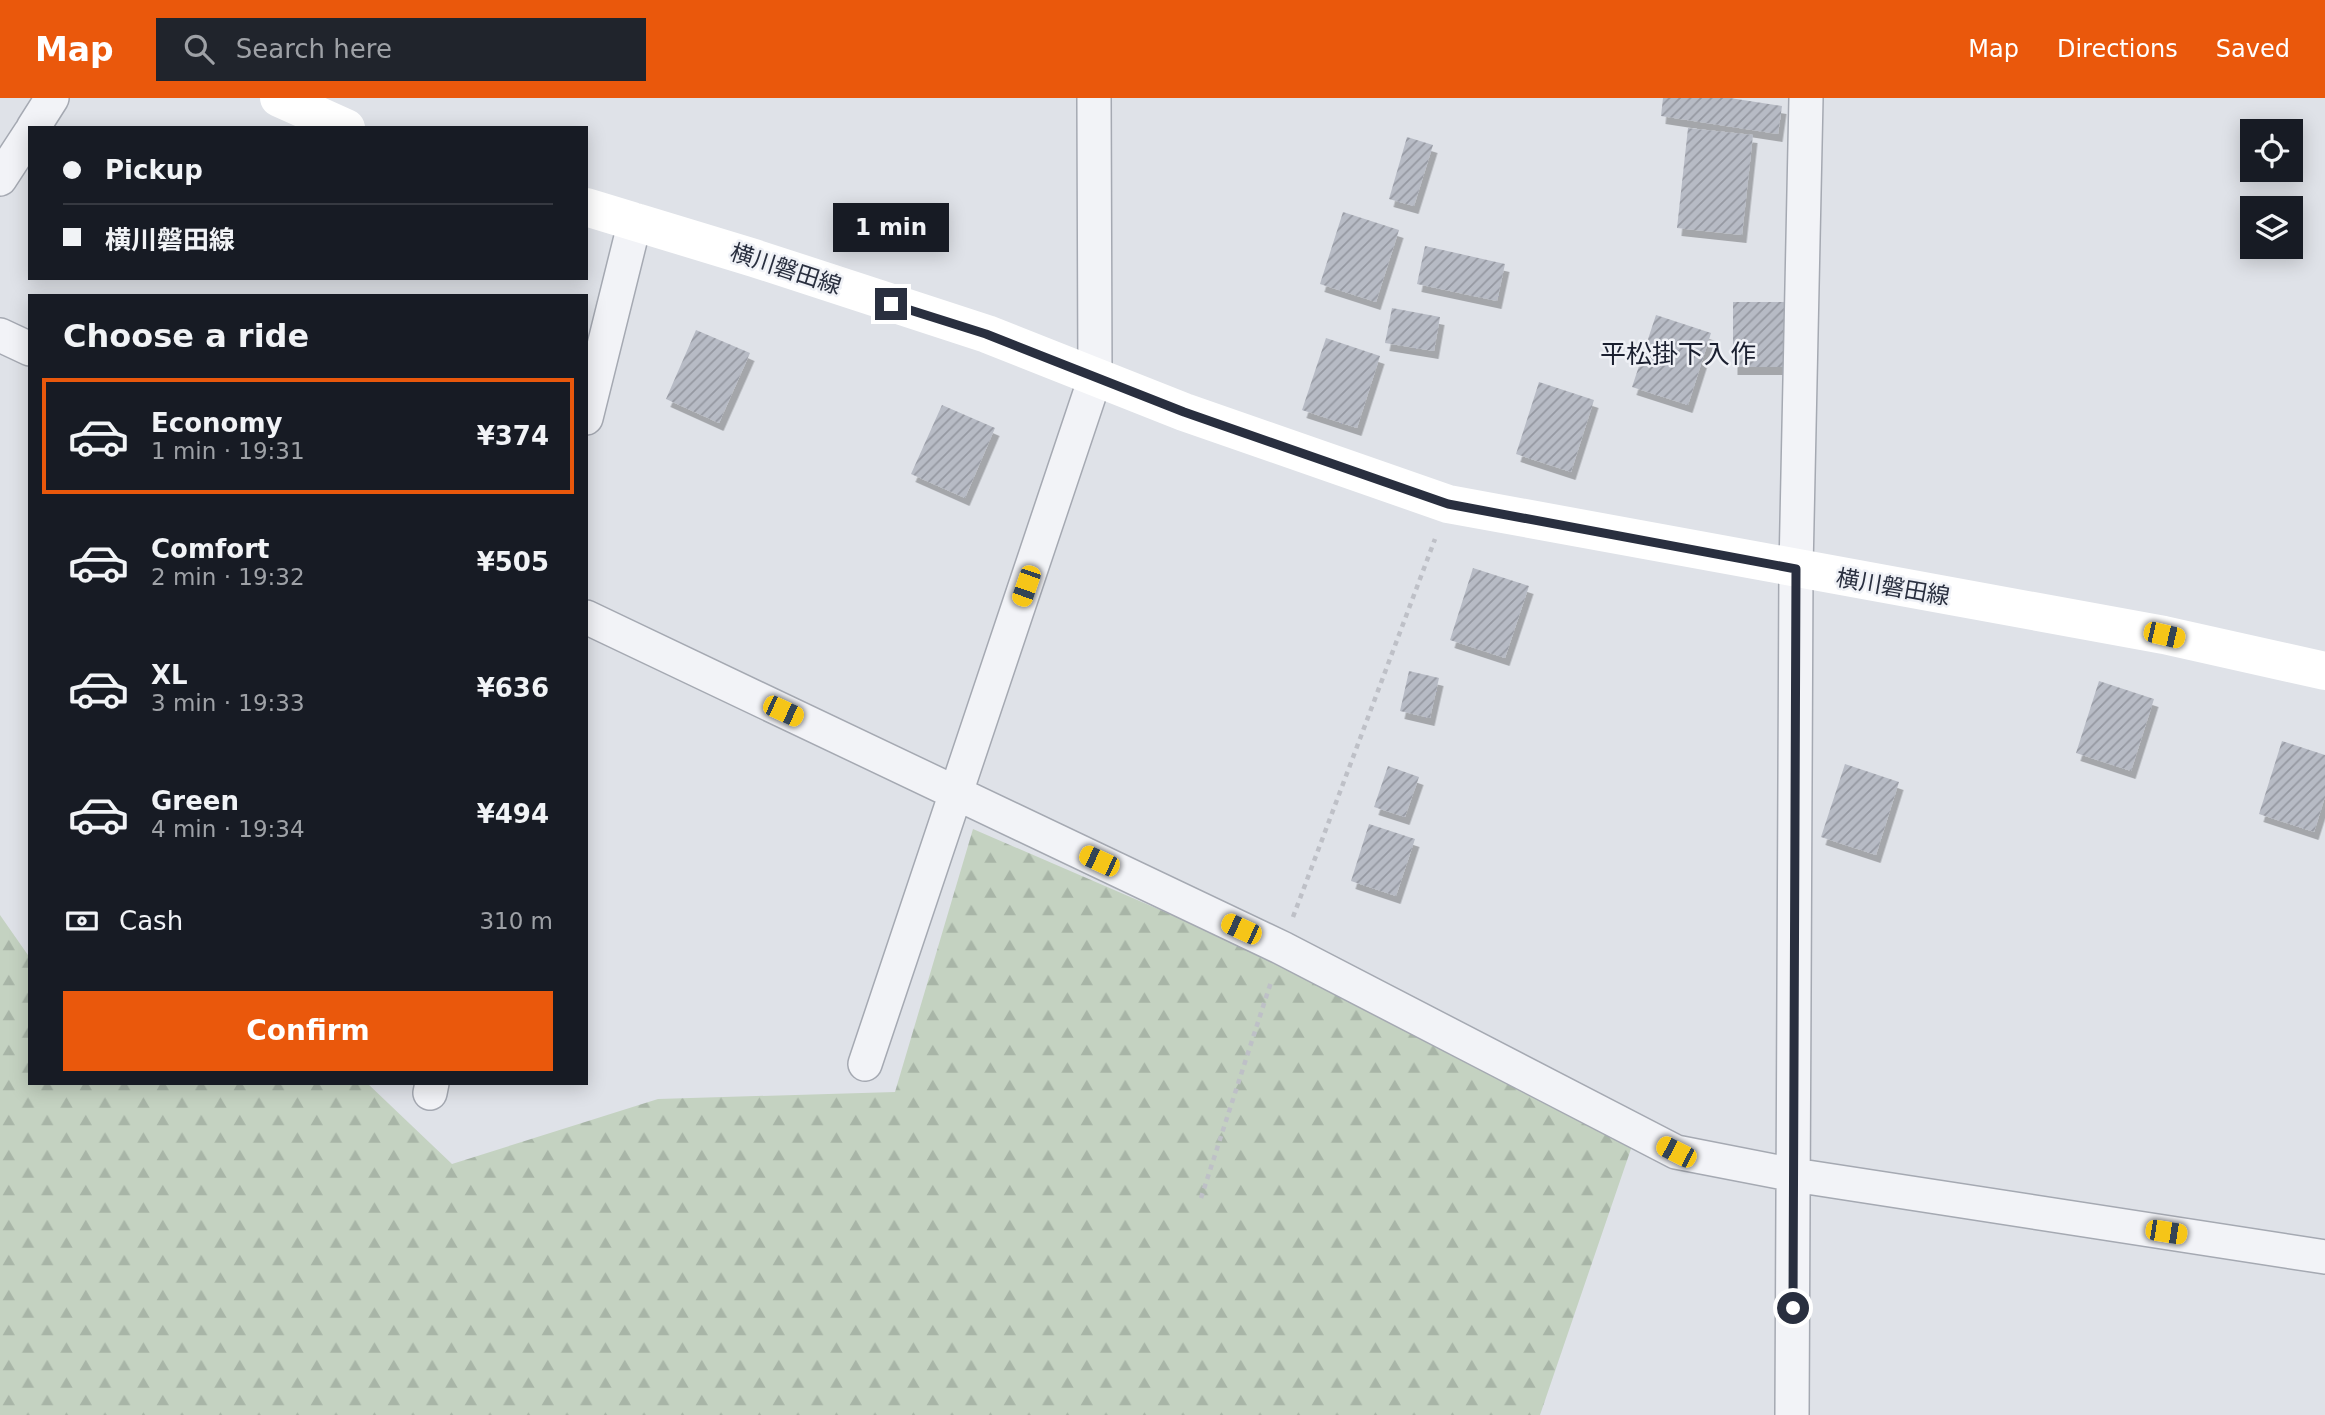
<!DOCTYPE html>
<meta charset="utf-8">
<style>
:root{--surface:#171b24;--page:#20242c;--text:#f1f3f6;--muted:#9ea1a6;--line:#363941;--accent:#ea580c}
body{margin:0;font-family:"DejaVu Sans","Noto Sans JP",sans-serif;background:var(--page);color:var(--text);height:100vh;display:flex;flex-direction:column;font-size:26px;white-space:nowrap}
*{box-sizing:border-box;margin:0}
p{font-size:23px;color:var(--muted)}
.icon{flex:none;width:38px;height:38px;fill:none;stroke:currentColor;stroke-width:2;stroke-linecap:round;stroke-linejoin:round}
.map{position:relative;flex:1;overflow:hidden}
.drawer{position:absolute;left:28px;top:196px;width:560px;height:791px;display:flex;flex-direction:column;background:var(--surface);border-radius:0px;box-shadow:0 4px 18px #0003}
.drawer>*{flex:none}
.hud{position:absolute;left:28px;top:28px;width:560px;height:154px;border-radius:0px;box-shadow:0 4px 18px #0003;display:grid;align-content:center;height:154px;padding:0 35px;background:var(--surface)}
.controls{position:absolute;left:2240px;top:21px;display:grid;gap:14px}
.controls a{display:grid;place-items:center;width:63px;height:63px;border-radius:0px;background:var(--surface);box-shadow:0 4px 18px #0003;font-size:35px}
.end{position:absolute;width:32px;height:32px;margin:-16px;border:9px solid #292f3f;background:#fff;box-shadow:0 0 0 4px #fff}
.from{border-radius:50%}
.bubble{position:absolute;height:49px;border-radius:0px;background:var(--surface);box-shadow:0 4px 18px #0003;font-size:23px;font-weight:600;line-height:49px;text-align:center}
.car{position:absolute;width:21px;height:42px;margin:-21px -10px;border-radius:9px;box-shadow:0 0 5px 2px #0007;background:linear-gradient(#f5c518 24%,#345 0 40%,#f5c518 0 76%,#345 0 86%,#f5c518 0)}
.hud b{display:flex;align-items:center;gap:24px;height:66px;font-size:26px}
.hud b+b{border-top:2px solid var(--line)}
.hud i{width:18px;height:18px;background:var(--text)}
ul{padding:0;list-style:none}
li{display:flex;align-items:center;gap:21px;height:116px;margin:0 14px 10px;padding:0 21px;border:4px solid transparent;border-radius:0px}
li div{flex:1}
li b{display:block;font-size:26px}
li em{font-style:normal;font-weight:600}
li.active{border-color:var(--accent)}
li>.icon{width:63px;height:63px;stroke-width:1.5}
h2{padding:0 35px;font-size:32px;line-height:84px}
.pay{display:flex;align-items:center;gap:18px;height:77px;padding:0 35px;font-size:26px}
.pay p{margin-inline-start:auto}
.button{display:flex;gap:14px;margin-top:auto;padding:14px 35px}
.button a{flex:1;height:80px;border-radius:0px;background:var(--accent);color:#fff;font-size:28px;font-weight:600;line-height:80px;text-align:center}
header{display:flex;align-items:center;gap:42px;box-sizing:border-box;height:98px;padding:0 35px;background:var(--accent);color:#fff}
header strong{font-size:33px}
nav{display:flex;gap:38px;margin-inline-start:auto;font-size:24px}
.search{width:490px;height:63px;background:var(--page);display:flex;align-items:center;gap:18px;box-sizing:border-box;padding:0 24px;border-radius:0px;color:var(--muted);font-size:26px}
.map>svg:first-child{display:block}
.forest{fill:url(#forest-firs)}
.building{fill:url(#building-hatch);filter:url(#shadow)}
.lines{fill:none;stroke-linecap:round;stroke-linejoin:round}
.minor-casing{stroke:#a5a9b2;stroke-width:36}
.path{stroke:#bec0c7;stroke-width:4.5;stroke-dasharray:5 5;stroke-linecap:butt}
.minor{stroke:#f2f3f7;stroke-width:33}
.secondary{stroke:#fff;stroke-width:38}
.route{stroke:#292f3f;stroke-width:9}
.labels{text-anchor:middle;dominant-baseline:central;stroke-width:5;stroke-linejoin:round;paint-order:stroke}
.street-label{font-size:23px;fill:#292f3f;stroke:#eff1f6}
.quarter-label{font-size:26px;fill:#1b2030;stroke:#eff1f6}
</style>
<header>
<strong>Map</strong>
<div class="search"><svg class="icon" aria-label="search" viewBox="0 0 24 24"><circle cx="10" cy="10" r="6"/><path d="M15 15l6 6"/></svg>Search here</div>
<nav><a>Map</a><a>Directions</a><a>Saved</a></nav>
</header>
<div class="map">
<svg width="2325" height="1317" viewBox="0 0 2325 1317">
<defs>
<pattern id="forest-firs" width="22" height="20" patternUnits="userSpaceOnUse" patternTransform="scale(1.75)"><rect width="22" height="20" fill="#c4d2c1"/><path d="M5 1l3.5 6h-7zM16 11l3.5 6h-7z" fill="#a8b5a7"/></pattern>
<pattern id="building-hatch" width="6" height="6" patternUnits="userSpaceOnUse" patternTransform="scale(1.75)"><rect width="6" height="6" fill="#b7bbc5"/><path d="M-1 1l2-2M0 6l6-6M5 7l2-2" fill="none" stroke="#9598a1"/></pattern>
<filter id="shadow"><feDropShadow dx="4.5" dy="8" stdDeviation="0" flood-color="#0004"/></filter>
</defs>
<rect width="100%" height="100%" fill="#dfe2e8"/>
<path class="forest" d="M973,731L1443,934L1634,1042L1540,1317H0V817L30,860V985H367L452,1066L658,1001L895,994Z"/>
<path class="building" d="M1663,0H1730L1782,8L1778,36L1661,18Z
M1688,30L1753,37L1742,137L1677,130Z
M1407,39L1433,47L1414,108L1389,101Z
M1343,114L1399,132L1376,204L1320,186Z
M1425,148L1505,166L1497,203L1417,186Z
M1733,204H1784V269H1733Z
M1392,210L1440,219L1434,253L1385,245Z
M1656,217L1711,235L1688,307L1632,289Z
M696,232L750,255L719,325L666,301Z
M1326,240L1380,258L1357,330L1302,312Z
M1539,284L1594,302L1571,374L1516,356Z
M942,307L995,330L965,400L911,376Z
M1473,470L1529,488L1505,560L1450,542Z
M1409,573L1439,580L1430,620L1400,613Z
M2099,583L2154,601L2131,673L2076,655Z
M2282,643L2325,657V699L2314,734L2259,716Z
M1845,666L1899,684L1876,757L1821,739Z
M1388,668L1419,679L1405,719L1374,709Z
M1369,726L1415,741L1396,798L1351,783Z"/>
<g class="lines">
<g class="minor-casing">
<path id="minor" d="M33,30L52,0
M0,81L30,35
M0,237L30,251
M586,320L635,123
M586,519L1282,850L1676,1054L1794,1077L2325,1159
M865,966L1095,280L1094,0
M430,995L432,985
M1792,1317L1796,471L1806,0"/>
</g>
<path class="path" d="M1293,819L1435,441
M1201,1100L1271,884"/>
<use href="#minor" class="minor"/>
<path class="secondary" d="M279,0L346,30
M586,109L754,160L987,236L1184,314L1448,406L2164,537L2325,573"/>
</g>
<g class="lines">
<path class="route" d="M891,206L986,236L1184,314L1448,406L1796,471L1793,1210"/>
</g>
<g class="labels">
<g class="street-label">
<text transform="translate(786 171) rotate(18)">横川磐田線</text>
<text transform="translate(1893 489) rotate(10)">横川磐田線</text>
</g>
<g class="quarter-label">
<text x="1678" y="256">平松掛下入作</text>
</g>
</g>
</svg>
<div class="controls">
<a><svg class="icon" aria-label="locate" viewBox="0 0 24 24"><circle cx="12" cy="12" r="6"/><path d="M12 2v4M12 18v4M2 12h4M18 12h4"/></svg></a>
<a><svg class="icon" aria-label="layers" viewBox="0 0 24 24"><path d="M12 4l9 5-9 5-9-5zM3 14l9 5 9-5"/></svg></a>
</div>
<i class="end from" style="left:1793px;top:1210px"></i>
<i class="end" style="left:891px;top:206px"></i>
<div class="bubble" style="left:833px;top:105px;width:116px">1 min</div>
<i class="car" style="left:1026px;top:488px;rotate:199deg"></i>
<i class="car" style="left:2164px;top:537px;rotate:103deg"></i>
<i class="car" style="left:783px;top:613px;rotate:115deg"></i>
<i class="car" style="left:1099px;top:763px;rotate:295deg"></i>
<i class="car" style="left:1241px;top:831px;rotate:295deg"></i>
<i class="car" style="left:1676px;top:1054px;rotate:297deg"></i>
<i class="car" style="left:2166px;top:1134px;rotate:99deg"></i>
<div class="hud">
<b><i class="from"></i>Pickup</b>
<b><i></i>横川磐田線</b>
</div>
<section class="drawer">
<h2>Choose a ride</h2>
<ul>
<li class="active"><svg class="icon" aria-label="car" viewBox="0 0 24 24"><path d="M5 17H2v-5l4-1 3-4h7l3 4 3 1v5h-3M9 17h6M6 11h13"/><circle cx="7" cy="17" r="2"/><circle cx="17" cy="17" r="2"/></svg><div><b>Economy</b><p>1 min · 19:31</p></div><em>¥374</em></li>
<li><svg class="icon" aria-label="car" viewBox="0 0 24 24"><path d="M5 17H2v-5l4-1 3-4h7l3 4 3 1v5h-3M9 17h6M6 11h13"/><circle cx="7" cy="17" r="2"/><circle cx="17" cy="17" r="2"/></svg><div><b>Comfort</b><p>2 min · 19:32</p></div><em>¥505</em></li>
<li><svg class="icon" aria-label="car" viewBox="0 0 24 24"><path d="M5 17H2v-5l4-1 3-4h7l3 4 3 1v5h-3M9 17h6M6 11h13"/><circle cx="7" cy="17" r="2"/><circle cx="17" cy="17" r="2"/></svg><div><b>XL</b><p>3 min · 19:33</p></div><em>¥636</em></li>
<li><svg class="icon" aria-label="car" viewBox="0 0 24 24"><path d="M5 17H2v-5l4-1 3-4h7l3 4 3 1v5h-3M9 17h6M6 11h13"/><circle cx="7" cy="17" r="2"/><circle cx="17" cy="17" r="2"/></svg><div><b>Green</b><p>4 min · 19:34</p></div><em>¥494</em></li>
</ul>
<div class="pay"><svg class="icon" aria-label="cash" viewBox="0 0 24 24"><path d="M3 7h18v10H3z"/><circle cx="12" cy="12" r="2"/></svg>Cash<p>310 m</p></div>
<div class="button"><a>Confirm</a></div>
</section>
</div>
